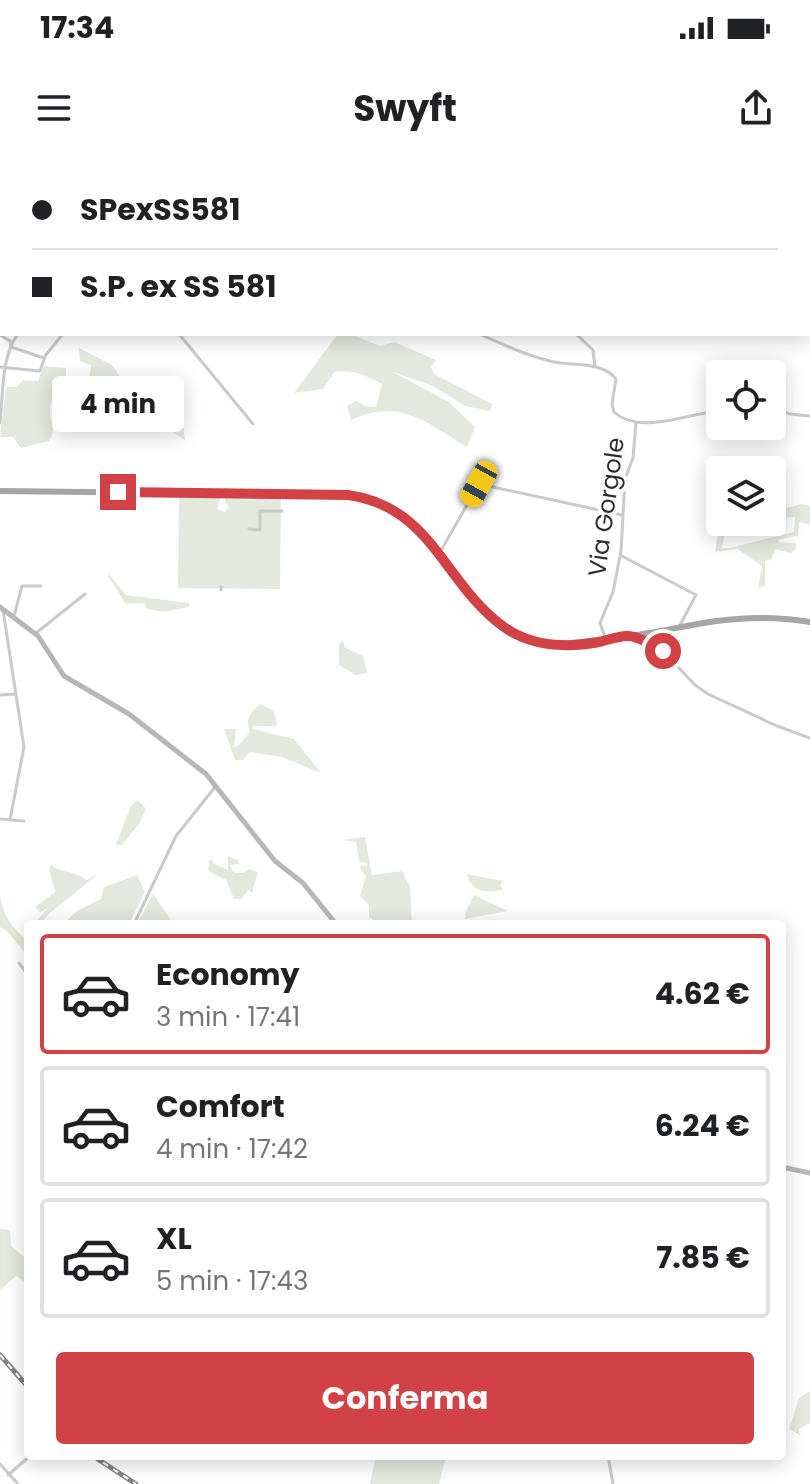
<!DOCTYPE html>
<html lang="it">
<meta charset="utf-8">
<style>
:root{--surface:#fff;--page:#f6f6f6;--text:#202124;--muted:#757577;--line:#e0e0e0;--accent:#d24146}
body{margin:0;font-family:Poppins,sans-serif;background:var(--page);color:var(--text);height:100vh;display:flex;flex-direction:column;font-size:30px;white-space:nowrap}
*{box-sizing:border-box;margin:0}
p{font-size:26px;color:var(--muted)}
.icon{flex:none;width:44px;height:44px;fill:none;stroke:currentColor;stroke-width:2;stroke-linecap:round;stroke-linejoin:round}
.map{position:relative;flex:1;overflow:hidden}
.panel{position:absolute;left:24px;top:760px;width:762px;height:540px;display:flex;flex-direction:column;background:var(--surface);border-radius:8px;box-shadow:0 4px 20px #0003}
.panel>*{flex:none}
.hud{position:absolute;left:0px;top:0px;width:810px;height:176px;box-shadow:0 4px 20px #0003;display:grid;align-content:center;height:176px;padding:0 32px;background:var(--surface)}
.fabs{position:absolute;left:706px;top:200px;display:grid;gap:16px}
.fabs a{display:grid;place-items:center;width:80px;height:80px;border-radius:8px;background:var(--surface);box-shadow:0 4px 20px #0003;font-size:40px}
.end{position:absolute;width:36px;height:36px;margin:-18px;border:10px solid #d24146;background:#fff;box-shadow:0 0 0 4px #fff}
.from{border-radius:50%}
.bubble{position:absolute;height:56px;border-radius:8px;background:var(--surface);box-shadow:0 4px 20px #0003;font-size:26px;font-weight:700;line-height:56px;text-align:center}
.car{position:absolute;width:24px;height:48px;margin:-24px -12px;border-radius:10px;box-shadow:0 0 6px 2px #0007;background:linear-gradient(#f5c518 24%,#345 0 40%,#f5c518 0 76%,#345 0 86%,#f5c518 0)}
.hud b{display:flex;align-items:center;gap:28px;height:76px;font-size:30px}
.hud b+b{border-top:2px solid var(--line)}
.hud i{width:20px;height:20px;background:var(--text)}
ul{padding:14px 0 0;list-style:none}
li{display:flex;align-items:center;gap:24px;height:120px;margin:0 16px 12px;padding:0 16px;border:4px solid var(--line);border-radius:8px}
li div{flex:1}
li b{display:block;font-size:30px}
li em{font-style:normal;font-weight:700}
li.selected{border-color:var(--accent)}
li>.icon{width:72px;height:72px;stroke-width:1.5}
.action{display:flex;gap:16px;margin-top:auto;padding:16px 32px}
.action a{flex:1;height:92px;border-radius:8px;background:var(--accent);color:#fff;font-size:32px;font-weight:700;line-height:92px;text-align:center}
.status{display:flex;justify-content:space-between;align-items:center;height:56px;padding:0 40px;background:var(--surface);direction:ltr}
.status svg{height:22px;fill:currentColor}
header{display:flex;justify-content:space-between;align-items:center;height:104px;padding:0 32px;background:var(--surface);font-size:36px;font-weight:700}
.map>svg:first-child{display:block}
.green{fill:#e3e9dc}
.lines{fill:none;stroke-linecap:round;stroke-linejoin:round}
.street{stroke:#cacaca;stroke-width:3}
.secondary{stroke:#b7b7b7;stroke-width:5}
.primary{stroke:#a5a5a5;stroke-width:6}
.rail-casing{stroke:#828282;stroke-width:5}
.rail{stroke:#fff;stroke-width:2;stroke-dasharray:6;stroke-linecap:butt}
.route{stroke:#d24146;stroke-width:10}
.labels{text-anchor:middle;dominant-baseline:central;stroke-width:8;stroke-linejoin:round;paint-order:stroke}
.street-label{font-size:24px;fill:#2d2d2d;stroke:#fff}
</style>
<div class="status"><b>17:34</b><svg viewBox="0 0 49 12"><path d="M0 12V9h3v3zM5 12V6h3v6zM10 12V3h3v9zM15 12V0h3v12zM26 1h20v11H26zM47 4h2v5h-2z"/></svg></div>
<header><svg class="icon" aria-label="menu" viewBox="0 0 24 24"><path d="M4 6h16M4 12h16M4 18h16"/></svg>Swyft<svg class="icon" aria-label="share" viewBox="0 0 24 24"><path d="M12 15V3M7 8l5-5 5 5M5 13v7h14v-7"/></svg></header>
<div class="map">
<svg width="810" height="1324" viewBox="0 0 810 1324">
<rect width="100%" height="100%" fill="#fff"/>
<path class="green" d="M338,174H350L380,186L394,182L436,200L431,207L434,214L492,244L490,251L465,246L433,226L393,212L449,242L475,267L467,287C426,262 399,237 351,260L347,246L356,241L365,246L376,247L382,224C365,215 353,209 334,212L323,229L294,233Z
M79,188L112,205L143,252H181L185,280L172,272L166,259L136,257V253H129L88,229L91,205L80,201Z
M44,206L66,208V224L52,237C51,242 49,251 50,257C53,267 55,271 49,281L21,288L13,277H0L6,227H17L23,220L38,221Z
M179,336L221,337L217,349L225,352L229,347L225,343V337H281L280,429L178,428Z
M775,337L783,349L801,344L810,346V364L799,362L798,376L780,379L778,382L796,383V388L791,393L775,389L771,400L765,401V426L758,428L762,406L738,389L715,392L718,375L725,373L722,388H730L794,372L795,357L772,359V338Z
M109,414L126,435L189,443V447L164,452L147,449L144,443L126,444L108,416Z
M342,481L346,488L363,496L367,513L356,515L339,505V485Z
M260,544L274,551L277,566H253V569L294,579L321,613L282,597L250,592L243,600H235L224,569H236L234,587L238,586L250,572C245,558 250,553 260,544Z
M138,640L146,649L139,664L122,685H116L131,645Z
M365,677L372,715L402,711L410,727L412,764H379L369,757V745L360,736L366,716L360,709L361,705L367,706V703L359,702L356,682L342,680Z
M228,696L238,700L239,704L230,705L234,713H243L248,709L258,712L252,733L248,730L242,739H234L226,720L208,711L209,701L213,699V703L228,710Z
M51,705C63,714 72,709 86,720L98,714L50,753L40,764H34L49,747L40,752L35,747L55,732L49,709Z
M467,714L503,721L500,725L503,729C488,734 470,732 467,714Z
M137,715L145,732L129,764H63L77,751L101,739L104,727Z
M0,734C2,754 11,766 26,780L28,777L26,794L8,772L0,767Z
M153,734L173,763V764H137Z
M474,735L508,751L465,759L466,751Z
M0,1069L10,1070L11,1086L28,1100V1124L16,1116L0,1130Z
M810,1231V1263L799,1269L800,1275L789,1269L799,1238Z
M376,1296H446L439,1324H370Z"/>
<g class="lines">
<path class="street" d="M322,0L329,2
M521,0L522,2
M412,2L418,0
M0,40L2,38
M0,155L2,156
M0,172L2,167
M179,174L253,264
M480,174C503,185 526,195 550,201C571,207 601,200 616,219L612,244L614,252C641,276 687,253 720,251
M576,174L593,190L595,207
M0,175L10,181
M10,181L11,187L44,198
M0,207L40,211L45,196L63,174
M772,246L790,254L810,256
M0,263C3,236 1,196 18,174
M249,369L260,370V351H282
M439,394L479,324L622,355
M620,395L696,435L680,465
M221,430V427
M3,450L24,587L10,660
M14,456L22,426H41
M36,473L85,434
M605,477L600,463L613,432L621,391L625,319L633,298L636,263
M632,477L663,491L695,525L708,534L777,566L810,578
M0,535L16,534
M0,659L24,661
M134,764L176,676L215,627
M19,803L28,815
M608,1296L613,1324
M0,1304L18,1324
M8,1315L30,1296"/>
<path class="secondary" d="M199,0L202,2
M271,2L272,0
M0,98L2,97
M0,447L38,476L64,516L129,554L206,614L275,701L303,723L336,764
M782,1007L810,1013"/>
<path class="primary" d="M0,331L348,335C371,338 388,344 407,358C441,391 464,439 504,467C544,495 585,480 628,476C664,472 701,461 737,459C762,457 786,458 810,462"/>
<g class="rail-casing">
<path id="rail" d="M0,1195L28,1227
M93,1296L136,1324"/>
</g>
<use href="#rail" class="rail"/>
</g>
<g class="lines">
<path class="route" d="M118,332L348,335C433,347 443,423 504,467C532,487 566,488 599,482C608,480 621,475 629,476C640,477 654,486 663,491"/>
</g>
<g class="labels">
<g class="street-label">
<text transform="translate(606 347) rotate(-82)">Via Gorgole</text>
</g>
</g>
</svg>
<div class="fabs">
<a><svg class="icon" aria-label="locate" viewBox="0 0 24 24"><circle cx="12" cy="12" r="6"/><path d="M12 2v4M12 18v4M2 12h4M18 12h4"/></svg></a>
<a><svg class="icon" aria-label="layers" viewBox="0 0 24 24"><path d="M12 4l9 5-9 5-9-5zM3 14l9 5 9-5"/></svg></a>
</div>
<i class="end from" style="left:663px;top:491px"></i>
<i class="end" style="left:118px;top:332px"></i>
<div class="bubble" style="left:52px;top:216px;width:132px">4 min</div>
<i class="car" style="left:479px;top:324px;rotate:209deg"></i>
<div class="hud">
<b><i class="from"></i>SPexSS581</b>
<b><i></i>S.P. ex SS 581</b>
</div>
<section class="panel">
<ul>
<li class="selected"><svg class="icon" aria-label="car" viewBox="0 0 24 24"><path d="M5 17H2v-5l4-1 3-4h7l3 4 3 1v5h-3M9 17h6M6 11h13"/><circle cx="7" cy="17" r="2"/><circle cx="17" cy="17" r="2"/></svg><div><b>Economy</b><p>3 min · 17:41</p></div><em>4.62 €</em></li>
<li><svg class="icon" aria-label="car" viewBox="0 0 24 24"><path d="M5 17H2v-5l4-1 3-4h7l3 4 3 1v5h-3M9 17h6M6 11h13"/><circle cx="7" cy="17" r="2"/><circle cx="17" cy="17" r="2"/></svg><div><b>Comfort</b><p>4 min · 17:42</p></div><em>6.24 €</em></li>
<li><svg class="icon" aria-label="car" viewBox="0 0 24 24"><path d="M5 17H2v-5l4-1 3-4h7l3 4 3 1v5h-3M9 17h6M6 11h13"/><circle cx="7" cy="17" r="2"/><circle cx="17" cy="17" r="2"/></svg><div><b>XL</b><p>5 min · 17:43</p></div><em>7.85 €</em></li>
</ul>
<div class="action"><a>Conferma</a></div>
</section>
</div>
